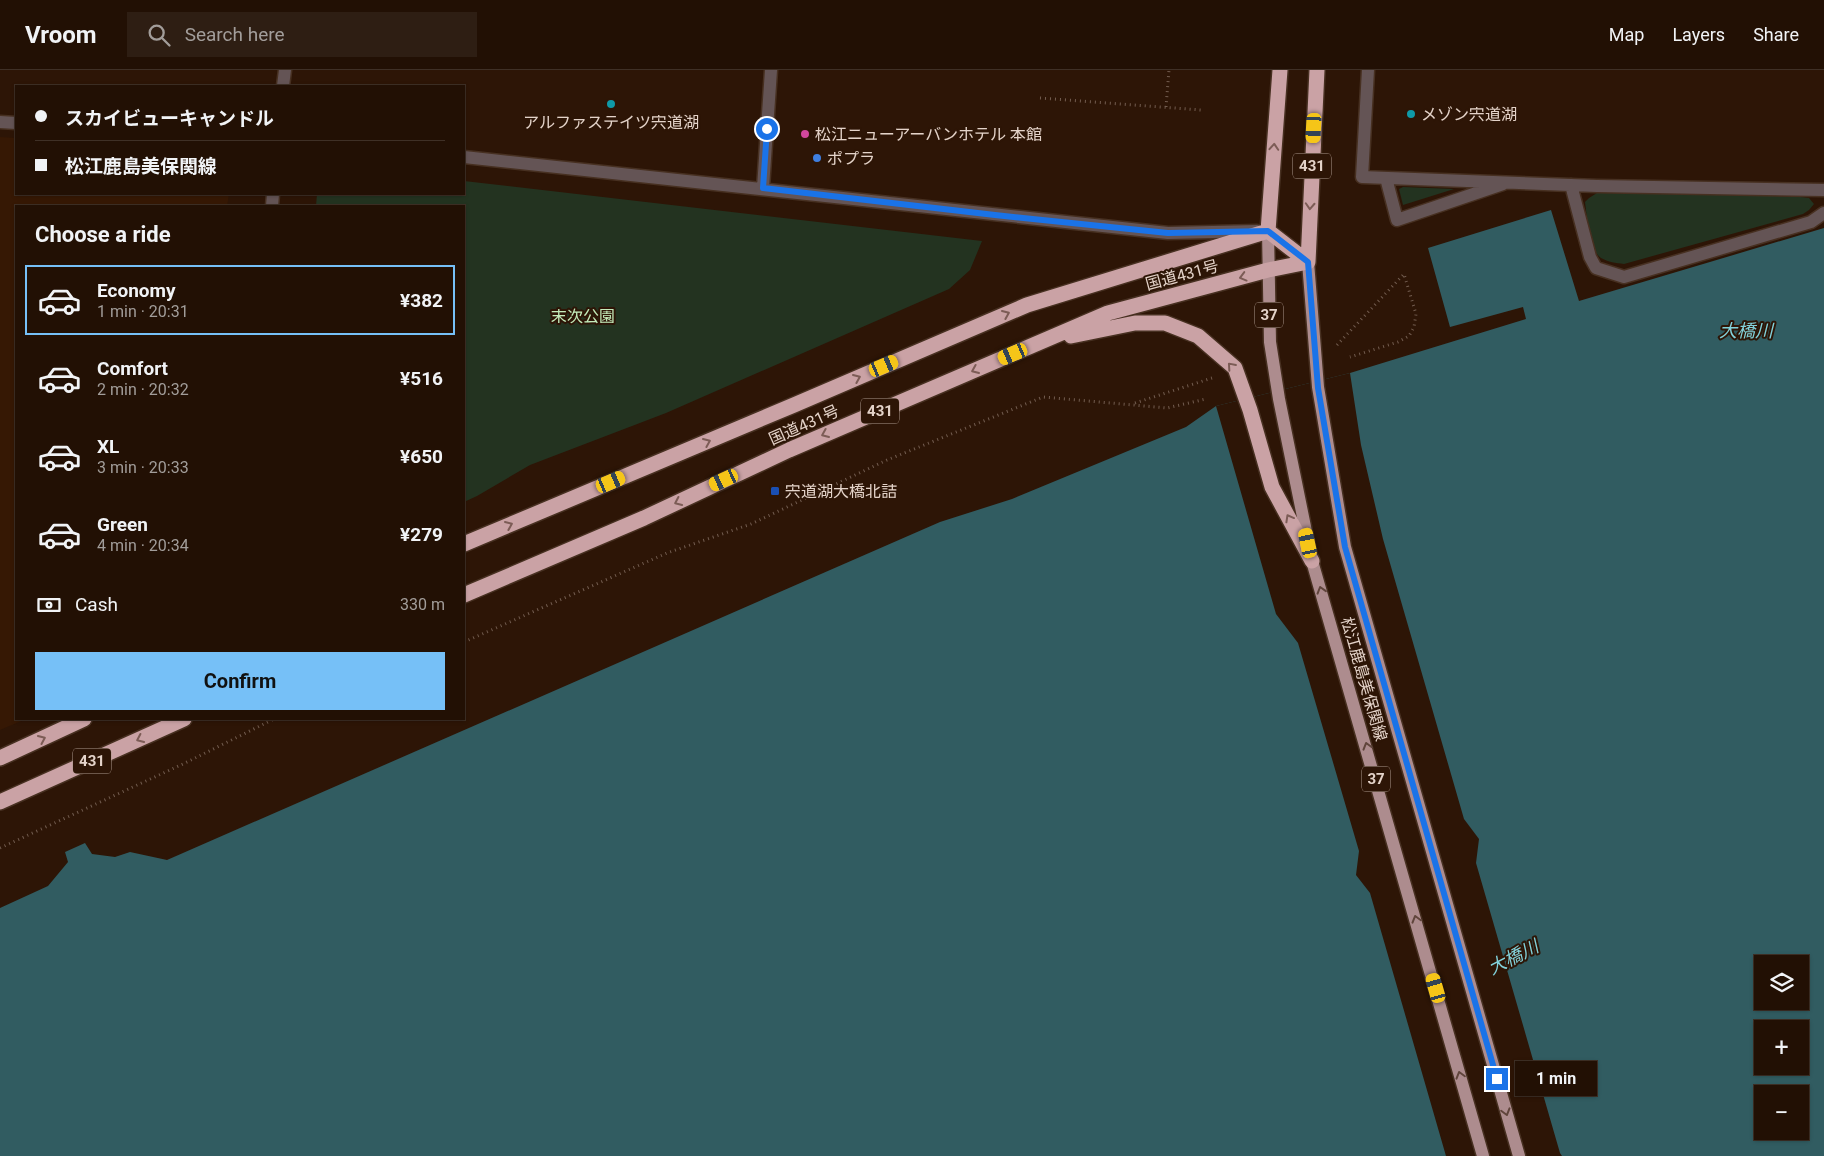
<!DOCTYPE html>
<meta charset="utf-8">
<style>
:root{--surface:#221004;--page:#2e1e13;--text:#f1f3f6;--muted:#a29d9a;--line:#3f3026;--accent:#76c0f7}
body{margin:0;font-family:Roboto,"Noto Sans JP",sans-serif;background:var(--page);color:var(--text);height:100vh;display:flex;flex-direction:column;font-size:19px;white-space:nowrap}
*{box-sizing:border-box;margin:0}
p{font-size:16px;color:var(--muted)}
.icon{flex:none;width:28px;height:28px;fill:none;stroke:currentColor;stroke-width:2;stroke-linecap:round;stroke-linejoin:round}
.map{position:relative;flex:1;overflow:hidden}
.sheet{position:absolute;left:15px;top:135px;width:450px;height:515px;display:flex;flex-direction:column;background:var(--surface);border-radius:0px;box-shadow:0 1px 4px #0004,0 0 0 1px var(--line)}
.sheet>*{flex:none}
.guide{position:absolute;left:15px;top:15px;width:450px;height:110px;border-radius:0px;box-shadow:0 1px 4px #0004,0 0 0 1px var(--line);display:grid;align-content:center;height:110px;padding:0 20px;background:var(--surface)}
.controls{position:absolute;left:1754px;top:885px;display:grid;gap:10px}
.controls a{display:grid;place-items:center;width:55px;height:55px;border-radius:0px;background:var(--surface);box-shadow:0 1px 4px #0004,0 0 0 1px var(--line);font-size:25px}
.end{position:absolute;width:22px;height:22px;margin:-11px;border:6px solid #1a73e8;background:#fff;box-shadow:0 0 0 2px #fff}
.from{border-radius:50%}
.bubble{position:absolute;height:35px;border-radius:0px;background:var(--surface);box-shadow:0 1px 4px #0004,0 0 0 1px var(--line);font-size:16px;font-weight:700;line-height:35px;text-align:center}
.car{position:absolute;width:15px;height:30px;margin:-15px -8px;border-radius:6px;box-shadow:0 0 4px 1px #0007;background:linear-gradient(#f5c518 24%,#345 0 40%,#f5c518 0 76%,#345 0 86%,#f5c518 0)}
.guide b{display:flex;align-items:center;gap:18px;height:48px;font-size:19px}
.guide b+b{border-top:1px solid var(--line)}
.guide i{width:12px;height:12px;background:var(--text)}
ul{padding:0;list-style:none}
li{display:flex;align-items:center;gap:15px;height:70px;margin:0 10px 8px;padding:0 10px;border:2px solid transparent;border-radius:0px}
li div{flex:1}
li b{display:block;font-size:19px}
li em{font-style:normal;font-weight:700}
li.current{border-color:var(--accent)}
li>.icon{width:45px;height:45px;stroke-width:1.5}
h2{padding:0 20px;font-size:22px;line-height:60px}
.pay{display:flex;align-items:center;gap:12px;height:55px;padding:0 20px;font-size:19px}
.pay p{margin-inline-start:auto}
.button{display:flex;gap:10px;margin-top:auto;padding:10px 20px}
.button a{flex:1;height:58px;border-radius:0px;background:var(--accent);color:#111;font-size:20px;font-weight:700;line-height:58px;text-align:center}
header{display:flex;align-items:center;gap:30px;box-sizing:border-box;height:70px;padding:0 25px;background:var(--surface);border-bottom:1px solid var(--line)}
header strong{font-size:24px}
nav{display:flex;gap:28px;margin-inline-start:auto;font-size:18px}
.search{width:350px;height:45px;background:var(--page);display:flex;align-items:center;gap:12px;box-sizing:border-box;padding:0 18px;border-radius:0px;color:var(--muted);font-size:19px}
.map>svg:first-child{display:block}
.built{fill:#361804}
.green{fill:#233320}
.water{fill:#315c61;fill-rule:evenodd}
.pier{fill:#2d1506}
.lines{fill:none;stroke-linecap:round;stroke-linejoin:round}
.minor-casing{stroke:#473021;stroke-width:15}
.major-casing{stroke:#473021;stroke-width:15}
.highway-casing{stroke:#473021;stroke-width:18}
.path{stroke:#735d50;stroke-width:3;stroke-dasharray:1 4;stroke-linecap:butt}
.minor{stroke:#645455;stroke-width:12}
.major{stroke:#ad8c8e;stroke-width:12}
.highway{stroke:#caa2a5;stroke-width:15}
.oneway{stroke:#7c5c56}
.oneway2{stroke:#60453c}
.route{stroke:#1a73e8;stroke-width:6}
.culture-dot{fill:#0f9aa8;stroke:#2d1506;stroke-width:2}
.hotel-dot{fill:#d1479c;stroke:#2d1506;stroke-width:2}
.shop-dot{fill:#3f7fe0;stroke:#2d1506;stroke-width:2}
.transit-dot{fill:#1a4fb4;stroke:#2d1506;stroke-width:2}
.labels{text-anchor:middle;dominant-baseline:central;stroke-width:4;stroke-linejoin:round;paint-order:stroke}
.shield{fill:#2d1506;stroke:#ad9a8e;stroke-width:1}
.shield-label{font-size:15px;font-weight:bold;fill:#e4d3c9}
.poi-label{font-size:16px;fill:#e4d3c9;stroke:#2d1506;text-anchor:start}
.street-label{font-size:16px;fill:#e4d3c9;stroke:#2d1506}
.park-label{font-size:16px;fill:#c4ecbb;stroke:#2d1506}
.water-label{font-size:18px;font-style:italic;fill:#82d1da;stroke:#2d1506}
</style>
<header>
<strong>Vroom</strong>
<div class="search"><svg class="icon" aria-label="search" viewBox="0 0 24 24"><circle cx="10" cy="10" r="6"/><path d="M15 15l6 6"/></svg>Search here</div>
<nav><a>Map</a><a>Layers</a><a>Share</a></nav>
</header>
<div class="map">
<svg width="1824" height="1086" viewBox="0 0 1824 1086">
<rect width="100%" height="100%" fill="#2d1506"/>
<path class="built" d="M0,67L16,68V124H229L227,136H16V649H26L0,660Z"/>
<path class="green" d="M464,111L982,171L970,200L949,219L666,343L530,395L477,426L464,432V136H316L317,124H464Z
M1403,117L1454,119L1403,135L1399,119Z
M1597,123L1705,124L1801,127L1809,128L1814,134L1809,140L1803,144L1624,194C1616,193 1608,192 1601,188C1589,180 1587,146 1585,132L1589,128Z"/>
<path class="water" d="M1551,140L1579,231L1824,158V1086H0V838L48,816L68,792L65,782L85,773L92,784L115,787L130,782L167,790L940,452L1012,429L1186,357L1216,336L1350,303L1526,249L1523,237L1450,257L1428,178ZM1762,894H1800V931H1762ZM1762,959H1800V996H1762ZM1762,1024H1800V1061H1762Z"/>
<path class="pier" d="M1350,303L1361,375L1383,469L1464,749L1479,769L1476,793L1560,1083L1562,1086H1446L1370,823L1356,805L1359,781L1298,573L1276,544L1216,336Z"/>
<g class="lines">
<g class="minor-casing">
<path id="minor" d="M1368,0L1362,107L1597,116L1824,120
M283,16L285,0
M0,52L16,53
M464,87L1168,163L1257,161
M1386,108L1397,150L1503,114
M1571,115L1590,187L1596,198L1624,207L1811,152L1824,143
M763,118L771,0
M272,136L273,124"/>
</g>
<g class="major-casing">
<path id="major" d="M1268,161L1270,272L1279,329L1312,491L1483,1086
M1308,192L1318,317L1345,477L1519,1086"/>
</g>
<g class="highway-casing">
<path id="highway" d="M1268,161L1280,0
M1268,161L1308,192
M1308,192L1317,0
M1071,266L1135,253H1165L1198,266L1235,298L1250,340L1272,417L1312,491
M464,474L794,335L1027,235L1268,161
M464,525L644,448L789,380L1108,243L1268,200L1308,192
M0,688L84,649
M0,732L184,649"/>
</g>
<path class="path" d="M1040,28L1201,40
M1166,37L1169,0
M1337,275L1404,204L1416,244L1414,257L1409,266L1398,272L1350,287
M1135,333L1212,308
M464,572L667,483L751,454L887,390L1043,327L1167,338L1206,329
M0,778L183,694L274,649"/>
<use href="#minor" class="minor"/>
<use href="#major" class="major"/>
<use href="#highway" class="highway"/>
</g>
<defs><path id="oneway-chevron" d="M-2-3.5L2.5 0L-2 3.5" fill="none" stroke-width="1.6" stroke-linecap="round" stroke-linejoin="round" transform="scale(1.25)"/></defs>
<g class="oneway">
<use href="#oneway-chevron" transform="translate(1274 77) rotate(-86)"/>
<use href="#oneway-chevron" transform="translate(1310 136) rotate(93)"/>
<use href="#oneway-chevron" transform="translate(1243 207) rotate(165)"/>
<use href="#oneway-chevron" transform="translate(1006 244) rotate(-23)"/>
<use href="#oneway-chevron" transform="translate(1231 296) rotate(-131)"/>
<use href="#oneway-chevron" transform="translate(975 300) rotate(157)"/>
<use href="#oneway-chevron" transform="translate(857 308) rotate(-23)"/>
<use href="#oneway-chevron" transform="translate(825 364) rotate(157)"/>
<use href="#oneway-chevron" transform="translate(707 372) rotate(-23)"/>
<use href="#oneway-chevron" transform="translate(678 432) rotate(155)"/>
<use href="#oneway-chevron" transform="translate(1289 448) rotate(-119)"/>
<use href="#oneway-chevron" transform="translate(509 455) rotate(-23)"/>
<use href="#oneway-chevron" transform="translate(42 669) rotate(-24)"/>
<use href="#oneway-chevron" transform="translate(140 669) rotate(155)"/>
</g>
<g class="oneway2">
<use href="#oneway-chevron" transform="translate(1321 520) rotate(-107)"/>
<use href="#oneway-chevron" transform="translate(1367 676) rotate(-106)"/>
<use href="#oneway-chevron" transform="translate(1416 849) rotate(-106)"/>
<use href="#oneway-chevron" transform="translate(1460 1005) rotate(-106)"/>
<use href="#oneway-chevron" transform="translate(1506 1042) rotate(74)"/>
</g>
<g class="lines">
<path class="route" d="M767,59L763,118L995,145L1168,163L1268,161L1308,192L1318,318L1345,477L1497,1009"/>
</g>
<g class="culture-dot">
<circle cx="611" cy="34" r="5"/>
<circle cx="1411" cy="44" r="5"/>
</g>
<circle class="hotel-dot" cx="805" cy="64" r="5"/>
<circle class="shop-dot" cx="817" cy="88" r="5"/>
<rect class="transit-dot" x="770" y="416" width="10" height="10" rx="2.5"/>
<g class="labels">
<g class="shield">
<rect x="1293" y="83.5" width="38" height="25" rx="4"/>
<rect x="1255" y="232.5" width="28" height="25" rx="4"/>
<rect x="861" y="328.5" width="38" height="25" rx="4"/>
<rect x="73" y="678.5" width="38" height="25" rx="4"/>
<rect x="1362" y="696.5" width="28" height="25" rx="4"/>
</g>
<g class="shield-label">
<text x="1312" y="96">431</text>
<text x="1269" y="245">37</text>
<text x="880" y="341">431</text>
<text x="92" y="691">431</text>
<text x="1376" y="709">37</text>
</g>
<g class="poi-label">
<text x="1421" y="44">メゾン宍道湖</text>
<text x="611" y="52" text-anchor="middle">アルファステイツ宍道湖</text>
<text x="815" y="64">松江ニューアーバンホテル 本館</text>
<text x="827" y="88">ポプラ</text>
<text x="785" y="421">宍道湖大橋北詰</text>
</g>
<g class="street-label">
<text transform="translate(1182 205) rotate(-15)">国道431号</text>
<text transform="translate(804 355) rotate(-24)">国道431号</text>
<text transform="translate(1364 609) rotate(74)">松江鹿島美保関線</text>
</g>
<g class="park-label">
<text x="583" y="246">末次公園</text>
</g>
<g class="water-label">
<text x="1746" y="260">大橋川</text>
<text transform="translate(1513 887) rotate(-27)">大橋川</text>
</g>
</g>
</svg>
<div class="controls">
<a><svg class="icon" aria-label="layers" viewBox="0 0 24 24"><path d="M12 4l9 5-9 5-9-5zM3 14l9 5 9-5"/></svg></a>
<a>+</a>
<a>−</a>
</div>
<i class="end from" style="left:767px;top:59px"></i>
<i class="end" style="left:1497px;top:1009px"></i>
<div class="bubble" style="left:1515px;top:991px;width:82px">1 min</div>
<i class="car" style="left:1314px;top:58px;rotate:183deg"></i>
<i class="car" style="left:1013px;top:284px;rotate:247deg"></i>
<i class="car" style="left:884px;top:296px;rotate:67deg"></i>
<i class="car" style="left:724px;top:410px;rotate:245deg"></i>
<i class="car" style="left:611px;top:412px;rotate:67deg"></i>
<i class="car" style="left:1308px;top:473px;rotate:348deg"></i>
<i class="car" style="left:1436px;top:918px;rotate:344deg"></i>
<div class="guide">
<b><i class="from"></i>スカイビューキャンドル</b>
<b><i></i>松江鹿島美保関線</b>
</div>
<section class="sheet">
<h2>Choose a ride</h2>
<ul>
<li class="current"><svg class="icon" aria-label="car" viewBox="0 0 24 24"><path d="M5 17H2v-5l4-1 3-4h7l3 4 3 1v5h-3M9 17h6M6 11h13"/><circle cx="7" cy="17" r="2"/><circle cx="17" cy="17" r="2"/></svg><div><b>Economy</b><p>1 min · 20:31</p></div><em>¥382</em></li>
<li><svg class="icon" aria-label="car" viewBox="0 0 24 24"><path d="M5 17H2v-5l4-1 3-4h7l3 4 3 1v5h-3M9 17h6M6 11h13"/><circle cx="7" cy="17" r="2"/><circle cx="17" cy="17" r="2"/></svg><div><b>Comfort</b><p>2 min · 20:32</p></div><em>¥516</em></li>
<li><svg class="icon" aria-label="car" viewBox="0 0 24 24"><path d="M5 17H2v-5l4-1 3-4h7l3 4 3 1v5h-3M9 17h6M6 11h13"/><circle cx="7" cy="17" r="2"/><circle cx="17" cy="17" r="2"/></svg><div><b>XL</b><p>3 min · 20:33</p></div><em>¥650</em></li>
<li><svg class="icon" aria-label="car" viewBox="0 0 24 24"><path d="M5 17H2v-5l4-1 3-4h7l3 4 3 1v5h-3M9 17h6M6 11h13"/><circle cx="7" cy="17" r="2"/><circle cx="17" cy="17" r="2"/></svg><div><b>Green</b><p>4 min · 20:34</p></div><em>¥279</em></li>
</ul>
<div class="pay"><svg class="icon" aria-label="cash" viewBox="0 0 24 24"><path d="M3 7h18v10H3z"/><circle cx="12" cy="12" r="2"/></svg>Cash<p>330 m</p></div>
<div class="button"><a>Confirm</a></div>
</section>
</div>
